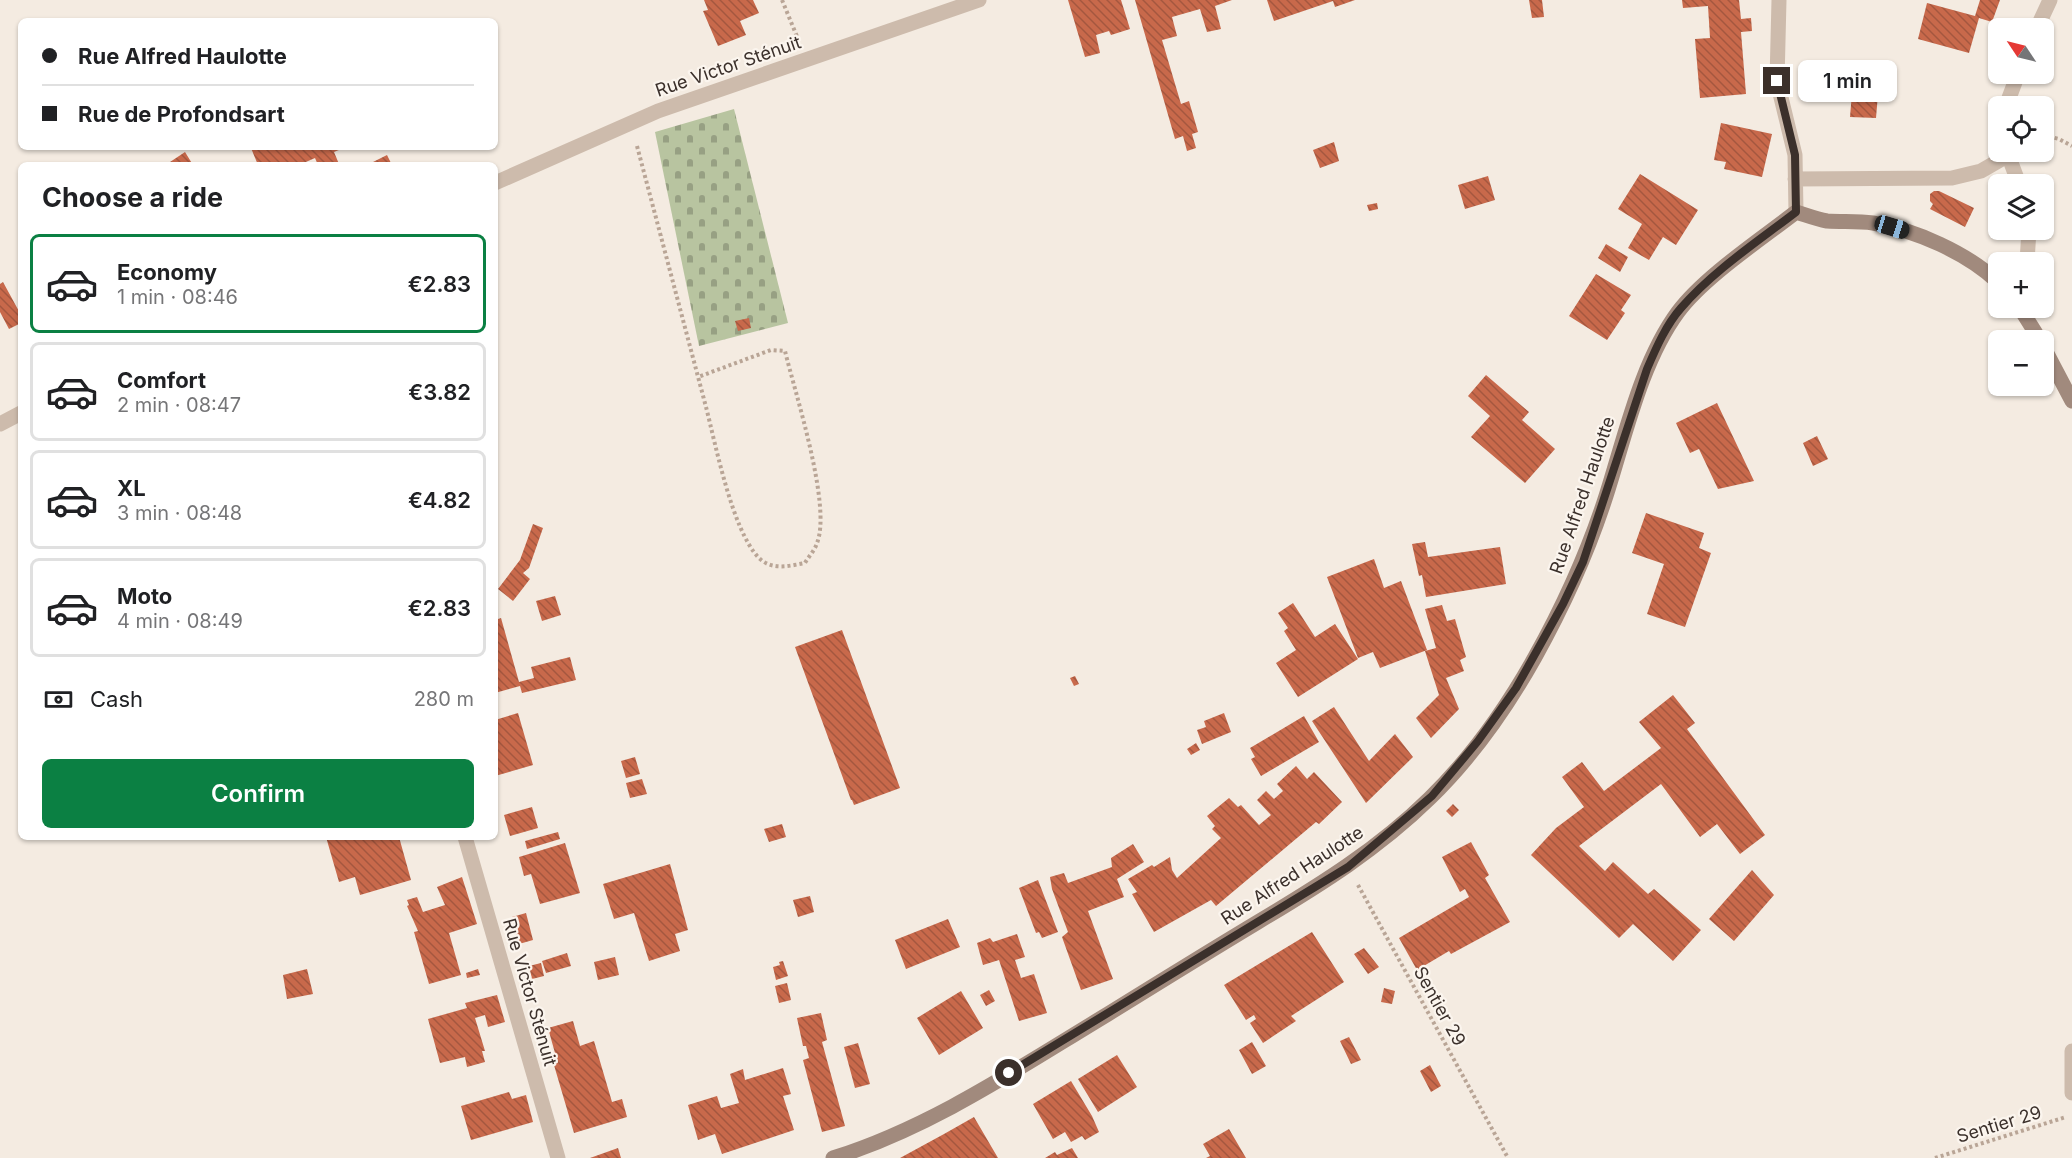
<!DOCTYPE html>
<meta charset="utf-8">
<style>
:root{--surface:#fff;--page:#f2f2f2;--text:#202124;--muted:#757577;--line:#e0e0e0;--accent:#0b8043}
body{margin:0;font-family:Inter,sans-serif;background:var(--page);color:var(--text);height:100vh;display:flex;flex-direction:column;font-size:22px;white-space:nowrap}
*{box-sizing:border-box;margin:0}
p{font-size:20px;color:var(--muted)}
.icon{flex:none;width:33px;height:33px;fill:none;stroke:currentColor;stroke-width:2;stroke-linecap:round;stroke-linejoin:round}
.map{position:relative;flex:1;overflow:hidden}
.sheet{position:absolute;left:18px;top:162px;width:480px;height:678px;display:flex;flex-direction:column;background:var(--surface);border-radius:9px;box-shadow:0 2px 4px #0004}
.sheet>*{flex:none}
.guide{position:absolute;left:18px;top:18px;width:480px;height:132px;border-radius:9px;box-shadow:0 2px 4px #0004;display:grid;align-content:center;height:132px;padding:0 24px;background:var(--surface)}
.needle{width:39px;rotate:305deg}
.tools{position:absolute;left:1988px;top:18px;display:grid;gap:12px}
.tools a{display:grid;place-items:center;width:66px;height:66px;border-radius:9px;background:var(--surface);box-shadow:0 2px 4px #0004;font-size:30px}
.end{position:absolute;width:27px;height:27px;margin:-14px;border:8px solid #3b302b;background:#fff;box-shadow:0 0 0 3px #fff}
.from{border-radius:50%}
.bubble{position:absolute;height:42px;border-radius:9px;background:var(--surface);box-shadow:0 2px 4px #0004;font-size:20px;font-weight:600;line-height:42px;text-align:center}
.car{position:absolute;width:18px;height:36px;margin:-18px -9px;border-radius:8px;box-shadow:0 0 4px 2px #0007;background:linear-gradient(#222 24%,#8ab4d8 0 40%,#222 0 76%,#8ab4d8 0 86%,#222 0)}
.guide b{display:flex;align-items:center;gap:21px;height:57px;font-size:22px}
.guide b+b{border-top:2px solid var(--line)}
.guide i{width:15px;height:15px;background:var(--text)}
ul{padding:0;list-style:none}
li{display:flex;align-items:center;gap:18px;height:99px;margin:0 12px 9px;padding:0 12px;border:3px solid var(--line);border-radius:9px}
li div{flex:1}
li b{display:block;font-size:22px}
li em{font-style:normal;font-weight:600}
li.on{border-color:var(--accent)}
li>.icon{width:54px;height:54px;stroke-width:1.5}
h2{padding:0 24px;font-size:27px;line-height:72px}
.pay{display:flex;align-items:center;gap:15px;height:66px;padding:0 24px;font-size:22px}
.pay p{margin-inline-start:auto}
.primary-button{display:flex;gap:12px;margin-top:auto;padding:12px 24px}
.primary-button a{flex:1;height:69px;border-radius:9px;background:var(--accent);color:#fff;font-size:24px;font-weight:600;line-height:69px;text-align:center}
.map>svg:first-child{display:block}
.cemetery{fill:url(#cemetery-stones)}
.building{fill:url(#building-back-hatch)}
.lines{fill:none;stroke-linecap:round;stroke-linejoin:round}
.path{stroke:#b9a596;stroke-width:4;stroke-dasharray:3 3;stroke-linecap:butt}
.street{stroke:#cdbbac;stroke-width:15}
.secondary{stroke:#a18a7d;stroke-width:15}
.route{stroke:#3b302b;stroke-width:8}
.labels{text-anchor:middle;dominant-baseline:central;stroke-width:4.5;stroke-linejoin:round;paint-order:stroke}
.street-label{font-size:18px;fill:#3b302b;stroke:#fbf5ee}
</style>
<div class="map">
<svg width="2072" height="1158" viewBox="0 0 2072 1158">
<defs>
<pattern id="cemetery-stones" width="16" height="16" patternUnits="userSpaceOnUse" patternTransform="scale(1.5)"><rect width="16" height="16" fill="#b8c4a0"/><path d="M2 7V4a2 2 0 0 1 4 0v3zM10 15v-3a2 2 0 0 1 4 0v3z" fill="#97a083"/></pattern>
<pattern id="building-back-hatch" width="6" height="6" patternUnits="userSpaceOnUse" patternTransform="scale(1.5)"><rect width="6" height="6" fill="#c8694b"/><path d="M-1 5l2 2M0 0l6 6M5-1l2 2" fill="none" stroke="#a4573f"/></pattern>
</defs>
<rect width="100%" height="100%" fill="#f4ebe1"/>
<path class="cemetery" d="M734,109L788,323L699,346L655,132Z"/>
<path class="building" d="M704,0H753L759,13L740,21L746,35L718,46L703,11L708,10Z
M1068,0H1121L1130,29L1111,35L1109,31L1096,35L1100,53L1085,57Z
M1135,0H1232L1215,6L1221,29L1207,32L1200,9L1172,17L1177,36L1162,40L1181,104L1189,101L1198,132L1192,134L1196,148L1187,151L1183,136L1175,139Z
M1267,0H1355L1335,7L1333,1L1274,21Z
M1529,0H1542L1544,17L1532,18Z
M1682,0H1739L1741,19L1751,18L1752,31L1741,32L1746,94L1700,98L1695,39L1710,38L1708,6L1683,8Z
M1980,0H2000L1992,22L1979,18L1969,53L1918,39L1927,3L1975,16Z
M1852,93L1878,94L1876,118L1850,117Z
M1721,123L1772,134L1762,177L1724,169L1726,162L1714,160Z
M1334,142L1339,161L1320,168L1313,150Z
M253,147H346L334,152L339,164L336,165H318L315,158L299,165H258L251,148Z
M185,152L193,165H172L170,162Z
M387,155L392,165H367Z
M1640,174L1698,210L1676,245L1663,237L1649,260L1628,248L1642,224L1618,209Z
M1488,176L1495,200L1465,209L1458,185Z
M1934,191H1939L1974,208L1965,227L1930,209L1933,204L1930,201V194Z
M1377,203L1378,209L1369,211L1367,205Z
M1606,244L1628,257L1620,272L1598,258Z
M1596,274L1631,295L1621,310L1625,313L1607,340L1569,316Z
M3,282L21,315V323L9,329L0,312V284Z
M749,318L751,328L738,331L735,321Z
M1486,375L1529,412L1522,420L1555,449L1525,483L1471,437L1490,416L1468,396Z
M1717,403L1754,481L1718,489L1699,449L1690,453L1676,423Z
M1817,436L1828,459L1813,466L1803,443Z
M1646,513L1704,533L1699,548L1711,553L1685,627L1647,614L1664,564L1632,553Z
M533,524L543,528L529,568L523,573L530,579L513,601L498,589L520,560Z
M1425,542L1428,557L1500,547L1506,584L1426,597L1422,575L1419,576L1412,544Z
M1374,559L1384,588L1401,581L1427,650L1380,668L1373,652L1358,658L1327,577Z
M555,596L561,615L542,621L536,601Z
M1293,603L1315,637L1335,624L1358,659L1298,697L1276,663L1296,650L1284,631L1288,628L1278,613Z
M1442,605L1447,621L1455,619L1466,657L1460,660L1464,671L1446,678L1459,709L1431,738L1416,718L1439,695L1425,651L1436,648L1425,609Z
M501,618L519,682L534,678L531,667L570,657L576,680L522,693L520,686L495,693V620Z
M842,630L900,788L854,805L852,800H851L795,647Z
M1075,676L1079,684L1074,686L1070,678Z
M1673,695L1695,723L1687,729L1765,835L1740,854L1717,824L1700,837L1661,784L1579,846L1605,871L1613,862L1648,894L1654,889L1701,930L1673,961L1633,924L1619,938L1531,855L1556,828L1584,807L1562,777L1582,762L1604,791L1661,748L1639,722Z
M1334,707L1369,761L1395,734L1413,757L1366,803L1312,721Z
M518,713L533,765L495,776V720Z
M1224,713L1231,732L1202,744L1197,730L1206,727L1204,721Z
M1304,716L1319,742L1261,776L1251,759L1255,757L1250,748Z
M1196,743L1200,750L1191,755L1187,749Z
M635,757L640,774L626,778L621,761Z
M1296,766L1307,779L1314,772L1342,802L1319,824L1316,822L1216,906L1211,900L1154,932L1132,894L1137,892L1128,879L1152,865L1154,867L1170,857L1172,870L1177,878L1221,838L1212,829L1215,826L1207,816L1229,798L1238,807L1241,805L1259,825L1271,815L1257,800L1266,791L1274,799L1283,791L1277,784Z
M642,779L647,794L630,798L626,783Z
M1453,804L1459,810L1452,817L1446,811Z
M532,807L538,828L510,836L504,815Z
M782,824L786,837L769,842L764,829Z
M558,832L560,839L527,849L525,841Z
M326,837H399L411,880L360,895L355,877L339,882Z
M1471,842L1489,875L1485,878L1510,922L1451,954L1449,951L1417,970L1399,938L1469,897L1465,889L1460,892L1442,857Z
M565,843L580,893L540,904L531,874L524,876L519,857Z
M1133,844L1144,862L1117,879L1124,897L1088,911L1113,979L1081,990L1062,937L1068,932L1052,889L1050,877L1064,873L1068,883L1112,867L1111,858Z
M670,864L688,930L675,934L680,951L649,961L634,913L614,919L603,884Z
M1752,870L1774,895L1734,941L1709,919Z
M462,877L477,924L449,933L461,975L429,984L414,932L418,931L407,906L409,905L407,900L417,897L423,912L445,905L437,887Z
M1038,880L1058,932L1042,938L1039,932L1036,933L1019,888Z
M810,896L814,912L798,917L793,900Z
M526,913L533,940L519,944L512,917Z
M948,919L960,947L906,969L895,940Z
M1312,932L1344,982L1291,1016L1296,1021L1263,1043L1250,1023L1256,1019L1254,1015L1246,1020L1224,985Z
M1017,934L1025,957L1015,960L1021,978L1034,974L1047,1013L1019,1021L999,960L983,965L977,943L990,938L993,942Z
M1364,948L1379,967L1368,974L1354,954Z
M567,953L571,966L546,973L542,961Z
M615,957L619,975L598,980L594,962Z
M783,961L788,976L776,980L773,967L780,965L779,962Z
M541,963L544,976L532,979L529,966Z
M307,969L313,994L287,999L283,975Z
M478,969L480,975L467,978L466,973Z
M787,983L791,1000L779,1003L775,986Z
M1384,988L1395,991L1392,1004L1381,1002Z
M989,990L995,1001L986,1006L980,995Z
M961,991L983,1028L939,1055L917,1018Z
M497,995L505,1022L488,1027L485,1015L475,1018L485,1051H482L485,1062L467,1067L465,1057L440,1063L428,1019L467,1008L465,1003Z
M821,1013L827,1040L822,1042L845,1126L822,1132L803,1060L809,1058L806,1046H803L797,1018Z
M573,1021L580,1046L594,1041L612,1102L622,1099L627,1117L574,1133L551,1055L555,1053L548,1028Z
M1349,1037L1361,1060L1351,1064L1340,1041Z
M1252,1042L1266,1066L1252,1074L1239,1050Z
M858,1043L870,1084L855,1088L844,1047Z
M1117,1055L1137,1087L1098,1112L1078,1079Z
M1430,1065L1441,1086L1431,1092L1420,1071Z
M783,1068L791,1094L783,1096L794,1130L722,1154L715,1134L698,1140L688,1105L717,1096L721,1108L739,1103L730,1074L743,1069L745,1080Z
M1071,1081L1092,1116L1099,1132L1085,1140L1082,1136L1071,1142L1065,1132L1053,1139L1033,1104Z
M509,1092L512,1099L526,1095L533,1122L471,1140L461,1106Z
M974,1117L998,1158H900L944,1134Z
M1229,1129L1246,1158H1206L1210,1156L1203,1144Z
M618,1148L621,1158H590Z
M1072,1148L1078,1158H1045L1055,1152L1057,1155Z"/>
<g class="lines">
<path class="path" d="M782,0L798,39
M2043,135L2059,139L2072,146
M637,146C660,233 683,320 706,407C716,446 732,529 758,557C771,571 789,566 805,563C809,556 815,550 817,543C832,506 795,393 785,351L771,350L698,377
M1358,885L1508,1158
M1935,1158L2066,1117"/>
<path class="street" d="M1779,0L1777,81L1795,155L1796,212
M2037,28L2050,0
M2006,106L2018,74
M2007,152L2019,184
M1795,179L1952,178L1981,171L2007,156
M495,183L658,111L979,0
M2027,262L2029,230
M0,424L21,413
M465,837L558,1158
M2072,1051V1093"/>
<path class="secondary" d="M2020,308L2040,340
M2043,346L2072,401
M833,1158C932,1127 1020,1067 1108,1014C1158,983 1208,952 1258,922C1320,885 1378,849 1430,798C1471,758 1507,707 1535,657C1564,605 1588,552 1606,496C1625,437 1641,362 1678,312C1704,277 1760,240 1796,212C1806,215 1816,219 1827,221C1842,222 1858,221 1873,223C1916,230 1967,253 1998,282"/>
</g>
<g class="lines">
<path class="route" d="M1009,1073L1348,867L1432,796L1478,741L1516,688L1563,604L1583,562L1647,369C1656,348 1666,325 1681,308C1713,271 1757,242 1796,212L1795,155L1777,81"/>
</g>
<g class="labels">
<g class="street-label">
<text transform="translate(728 66) rotate(-19)">Rue Victor Sténuit</text>
<text transform="translate(1582 495) rotate(-71)">Rue Alfred Haulotte</text>
<text transform="translate(1292 875) rotate(-33)">Rue Alfred Haulotte</text>
<text transform="translate(530 992) rotate(74)">Rue Victor Sténuit</text>
<text transform="translate(1440 1006) rotate(61)">Sentier 29</text>
<text transform="translate(1999 1124) rotate(-17)">Sentier 29</text>
</g>
</g>
</svg>
<div class="tools">
<a><svg class="needle" viewBox="-14 -14 28 28"><path d="M0-13l5 13h-10z" fill="#e53935"/><path d="M0 13l5-13h-10z" fill="#757577"/></svg></a>
<a><svg class="icon" aria-label="locate" viewBox="0 0 24 24"><circle cx="12" cy="12" r="6"/><path d="M12 2v4M12 18v4M2 12h4M18 12h4"/></svg></a>
<a><svg class="icon" aria-label="layers" viewBox="0 0 24 24"><path d="M12 4l9 5-9 5-9-5zM3 14l9 5 9-5"/></svg></a>
<a>+</a>
<a>−</a>
</div>
<i class="end from" style="left:1009px;top:1073px"></i>
<i class="end" style="left:1777px;top:81px"></i>
<div class="bubble" style="left:1798px;top:60px;width:99px">1 min</div>
<i class="car" style="left:1892px;top:227px;rotate:107deg"></i>
<div class="guide">
<b><i class="from"></i>Rue Alfred Haulotte</b>
<b><i></i>Rue de Profondsart</b>
</div>
<section class="sheet">
<h2>Choose a ride</h2>
<ul>
<li class="on"><svg class="icon" aria-label="car" viewBox="0 0 24 24"><path d="M5 17H2v-5l4-1 3-4h7l3 4 3 1v5h-3M9 17h6M6 11h13"/><circle cx="7" cy="17" r="2"/><circle cx="17" cy="17" r="2"/></svg><div><b>Economy</b><p>1 min · 08:46</p></div><em>€2.83</em></li>
<li><svg class="icon" aria-label="car" viewBox="0 0 24 24"><path d="M5 17H2v-5l4-1 3-4h7l3 4 3 1v5h-3M9 17h6M6 11h13"/><circle cx="7" cy="17" r="2"/><circle cx="17" cy="17" r="2"/></svg><div><b>Comfort</b><p>2 min · 08:47</p></div><em>€3.82</em></li>
<li><svg class="icon" aria-label="car" viewBox="0 0 24 24"><path d="M5 17H2v-5l4-1 3-4h7l3 4 3 1v5h-3M9 17h6M6 11h13"/><circle cx="7" cy="17" r="2"/><circle cx="17" cy="17" r="2"/></svg><div><b>XL</b><p>3 min · 08:48</p></div><em>€4.82</em></li>
<li><svg class="icon" aria-label="car" viewBox="0 0 24 24"><path d="M5 17H2v-5l4-1 3-4h7l3 4 3 1v5h-3M9 17h6M6 11h13"/><circle cx="7" cy="17" r="2"/><circle cx="17" cy="17" r="2"/></svg><div><b>Moto</b><p>4 min · 08:49</p></div><em>€2.83</em></li>
</ul>
<div class="pay"><svg class="icon" aria-label="cash" viewBox="0 0 24 24"><path d="M3 7h18v10H3z"/><circle cx="12" cy="12" r="2"/></svg>Cash<p>280 m</p></div>
<div class="primary-button"><a>Confirm</a></div>
</section>
</div>
